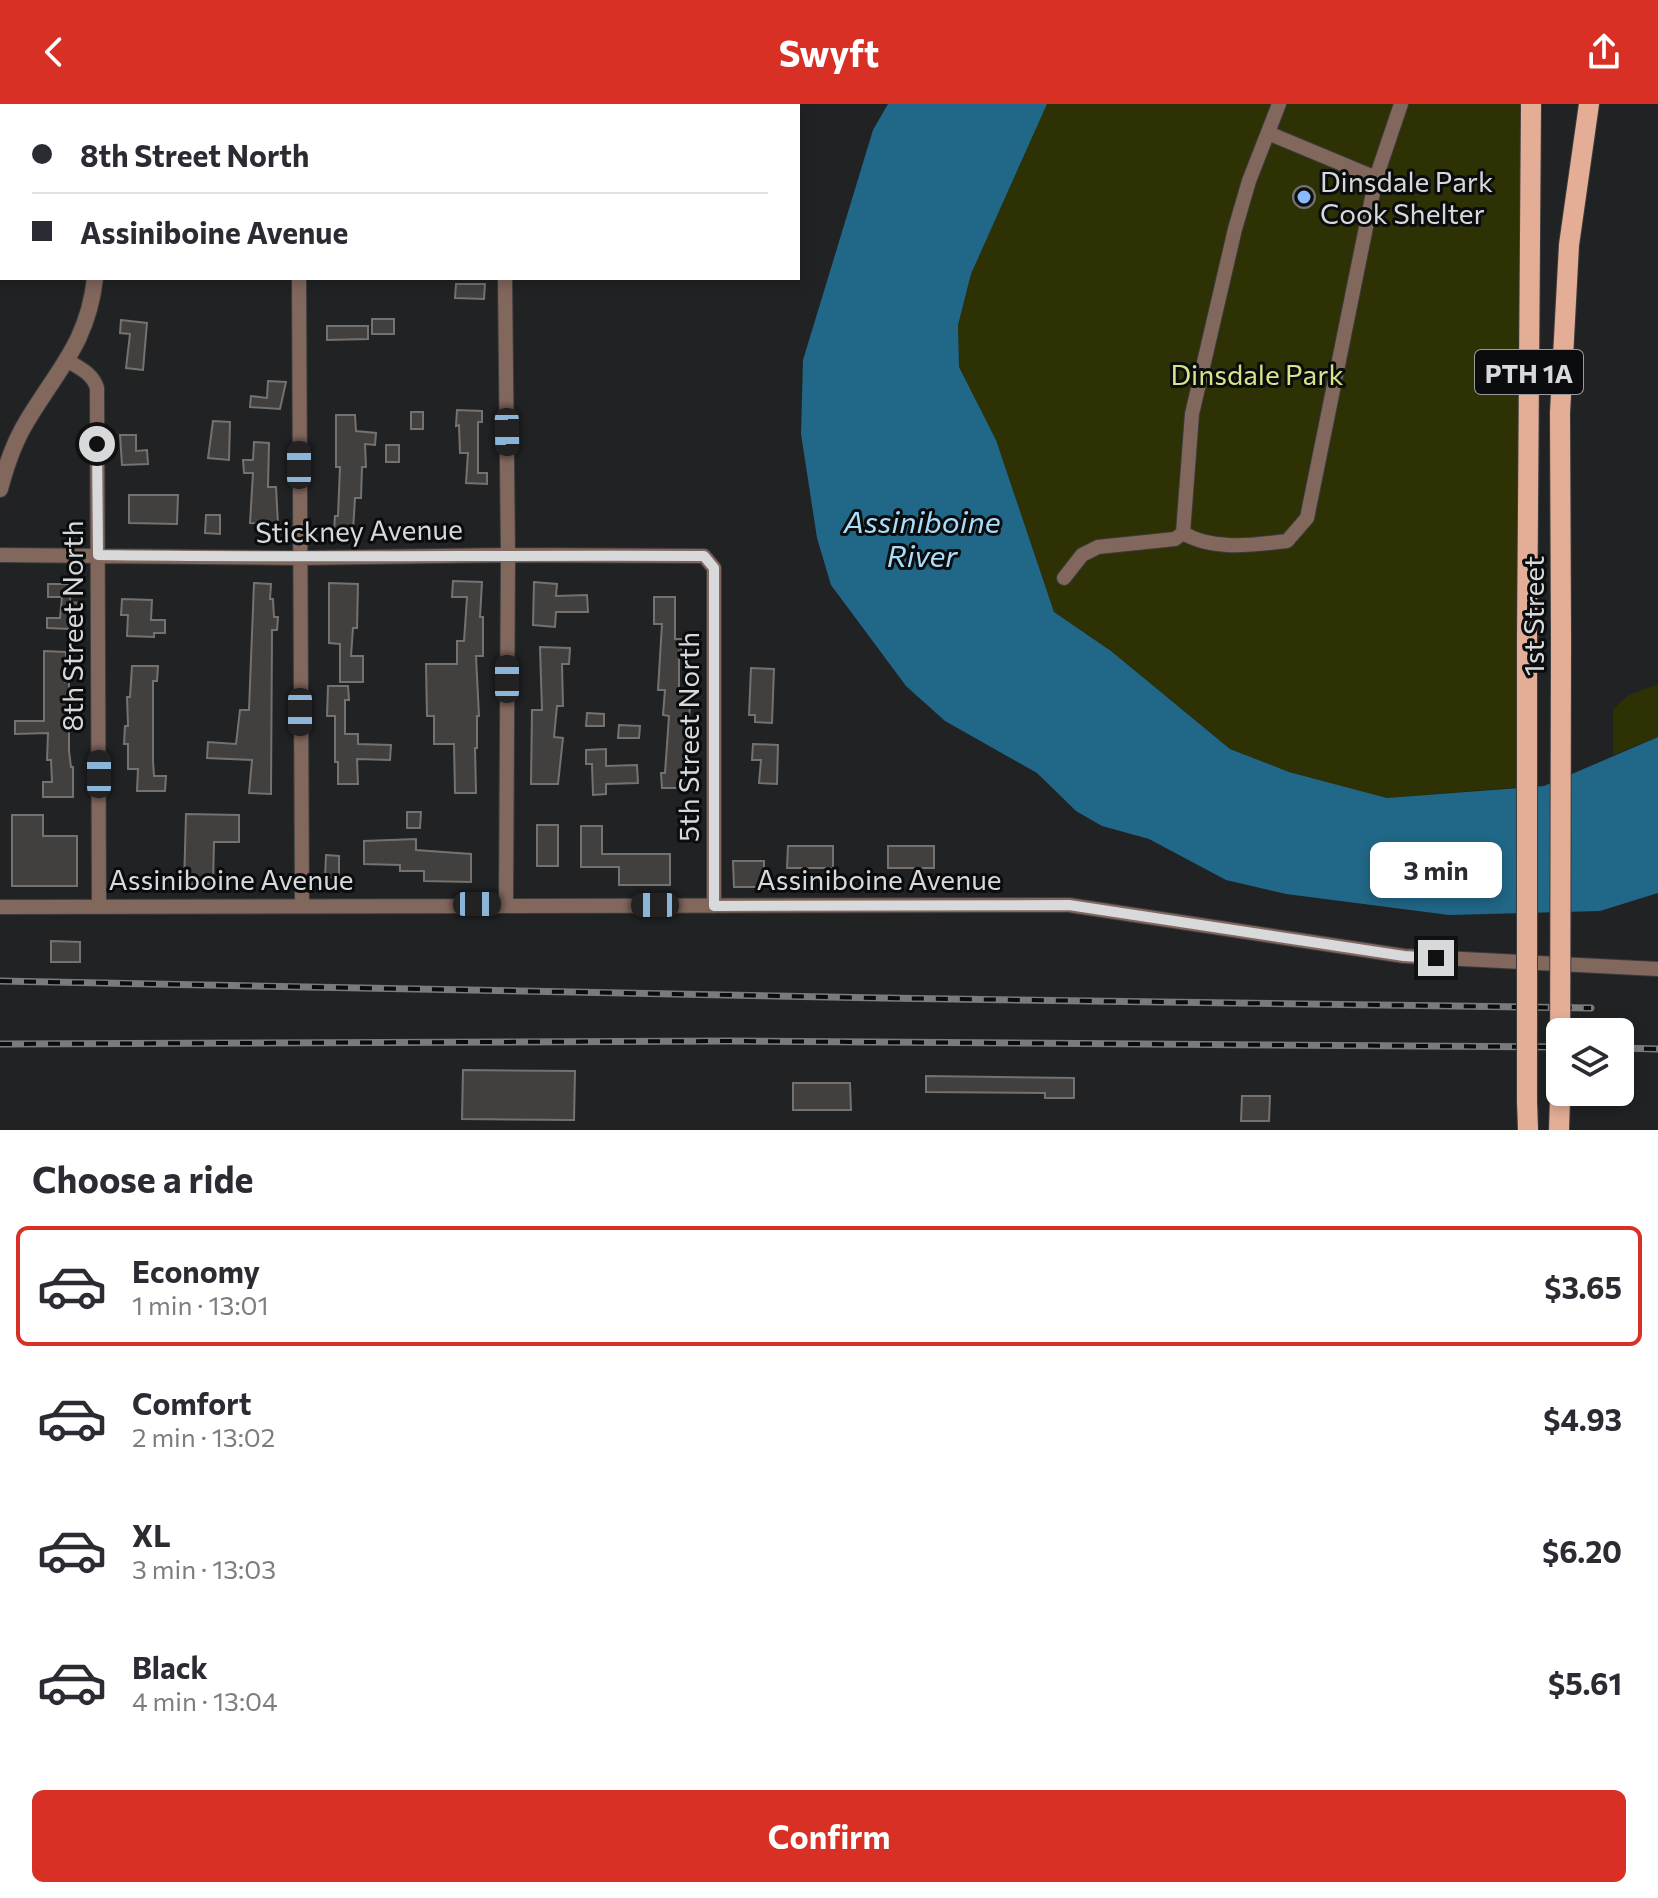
<!DOCTYPE html>
<meta charset="utf-8">
<style>
:root{--surface:#fff;--page:#f2f2f3;--text:#2b2b33;--muted:#7c7c81;--line:#e1e1e2;--accent:#d93025}
body{margin:0;font-family:Commissioner,sans-serif;background:var(--page);color:var(--text);height:100vh;display:flex;flex-direction:column;font-size:30px;white-space:nowrap}
*{box-sizing:border-box;margin:0}
p{font-size:26px;color:var(--muted)}
.icon{flex:none;width:44px;height:44px;fill:none;stroke:currentColor;stroke-width:2;stroke-linecap:round;stroke-linejoin:round}
.map{position:relative;height:1026px;overflow:hidden}
.details{display:flex;flex-direction:column;background:var(--surface);flex:1}
.details>*{flex:none}
.guide{position:absolute;left:0px;top:0px;width:800px;height:176px;box-shadow:0 4px 12px #0003;display:grid;align-content:center;height:176px;padding:0 32px;background:var(--surface)}
.controls{position:absolute;left:1546px;top:914px;display:grid;gap:16px}
.controls a{display:grid;place-items:center;width:88px;height:88px;border-radius:12px;background:var(--surface);box-shadow:0 4px 12px #0003;font-size:40px}
.end{position:absolute;width:36px;height:36px;margin:-18px;border:10px solid #d8d9da;background:#111;box-shadow:0 0 0 4px #111}
.from{border-radius:50%}
.bubble{position:absolute;height:56px;border-radius:12px;background:var(--surface);box-shadow:0 4px 12px #0003;font-size:26px;font-weight:700;line-height:56px;text-align:center}
.car{position:absolute;width:24px;height:48px;margin:-24px -12px;border-radius:10px;box-shadow:0 0 6px 2px #0007;background:linear-gradient(#222 24%,#8ab4d8 0 40%,#222 0 76%,#8ab4d8 0 86%,#222 0)}
.guide b{display:flex;align-items:center;gap:28px;height:76px;font-size:30px}
.guide b+b{border-top:2px solid var(--line)}
.guide i{width:20px;height:20px;background:var(--text)}
ul{padding:0;list-style:none}
li{display:flex;align-items:center;gap:24px;height:120px;margin:0 16px 12px;padding:0 16px;border:4px solid transparent;border-radius:12px}
li div{flex:1}
li b{display:block;font-size:30px}
li em{font-style:normal;font-weight:700}
li.on{border-color:var(--accent)}
li>.icon{width:72px;height:72px;stroke-width:1.5}
h2{padding:0 32px;font-size:36px;line-height:96px}
.primary-button{display:flex;gap:16px;margin-top:auto;padding:16px 32px}
.primary-button a{flex:1;height:92px;border-radius:12px;background:var(--accent);color:#fff;font-size:32px;font-weight:700;line-height:92px;text-align:center}
header{display:flex;justify-content:space-between;align-items:center;height:104px;padding:0 32px;background:var(--accent);color:#fff;font-size:36px;font-weight:700}
.map>svg:first-child{display:block}
.green{fill:#2d3104}
.water{fill:#216787}
.building{fill:#42403e;stroke:#747270;stroke-width:2}
.lines{fill:none;stroke-linecap:round;stroke-linejoin:round}
.minor-casing{stroke:#3b3c3d;stroke-width:16}
.tertiary-casing{stroke:#3b3c3d;stroke-width:18}
.primary-casing{stroke:#3b3c3d;stroke-width:22}
.minor{stroke:#82675d;stroke-width:14}
.tertiary{stroke:#82675d;stroke-width:16}
.primary{stroke:#e3ad96;stroke-width:20}
.rail-casing{stroke:#7a7b7d;stroke-width:7}
.rail{stroke:#0b0c0d;stroke-width:4;stroke-dasharray:12;stroke-linecap:butt}
.primary-bridge-casing{stroke:#3b3c3d;stroke-width:22;stroke-linecap:butt}
.primary-bridge{stroke:#e3ad96;stroke-width:20}
.route{stroke:#d8d9da;stroke-width:10}
.poi-dot{fill:#8abafc;stroke:#0b0c0d;stroke-width:3}
.labels{text-anchor:middle;dominant-baseline:central;stroke-width:6;stroke-linejoin:round;paint-order:stroke}
.shield{fill:#0b0c0d;stroke:#9a9c9c;stroke-width:2}
.shield-label{font-size:26px;font-weight:bold;fill:#d8d9da}
.poi-label{font-size:28px;fill:#d8d9da;stroke:#0b0c0d;text-anchor:start}
.park-label{font-size:28px;fill:#d8e48a;stroke:#0b0c0d}
.street-label{font-size:28px;fill:#d8d9da;stroke:#0b0c0d}
.water-label{font-size:30px;font-style:italic;fill:#a8defb;stroke:#0b0c0d}
</style>
<header><svg class="icon" aria-label="back" viewBox="0 0 24 24"><path d="M15 5l-7 7 7 7"/></svg>Swyft<svg class="icon" aria-label="share" viewBox="0 0 24 24"><path d="M12 15V3M7 8l5-5 5 5M5 13v7h14v-7"/></svg></header>
<div class="map">
<svg width="1658" height="1026" viewBox="0 0 1658 1026">
<rect width="100%" height="100%" fill="#212224"/>
<path class="green" d="M1047,0H1526L1523,683L1387,694L1289,668L1230,645L1111,547L1054,508L996,336L959,263L958,221L971,170Z
M1658,580V633L1613,651V605L1629,591Z"/>
<path class="water" d="M888,0H1047L971,170L958,221L959,263L996,336L1054,508L1111,547L1230,645L1289,668L1387,694L1544,682L1658,633V789L1600,807L1449,811L1286,790L1226,776L1149,735L1102,722L1076,707L1037,669L945,617L906,582L831,481L817,434L801,330L803,256L873,26Z"/>
<path class="building" d="M1293 93a11 11 0 1 1 22 0a11 11 0 1 1-22 0Z
M456,180H485L484,195L455,194Z
M372,215H394V230H372Z
M121,216L147,219L143,266L126,264L130,230L120,229Z
M327,222H368V235L327,236Z
M268,277L286,278L280,305L250,303L251,292L267,294Z
M457,306L482,307V318H478V369H487V380L466,379L468,349H460L459,321L456,322Z
M411,308H423V325H411Z
M336,311H355L356,327L376,329L375,341L365,340L366,363H362L361,394H355L353,427H334L335,412H338L340,363H336Z
M213,317L230,318L229,356L208,354Z
M120,331H136V347L147,346L148,360L122,361Z
M254,338L269,339L268,383H276L278,420L250,419L253,369H244L243,356H253Z
M386,341H399V358H386Z
M129,391H178L177,420L129,419Z
M206,411H220V430L205,429Z
M453,477L482,478L480,513H483V552H476L479,612H477V644H475L476,689H455L454,640H434V612H427L426,560H457V537H464L467,493H452Z
M534,478L557,480L556,492L587,491L588,508H556L555,523L533,521Z
M254,479L271,480L270,495H273L274,513H278L277,526H272L271,690L249,689L252,656L207,654L208,638L236,640L240,606H249Z
M329,479L358,480L357,524H353L351,552H363V578H340V540L329,539Z
M48,480H71L70,498L79,499L78,509L70,508V525L47,524V514H60L62,493H48Z
M654,493H675V535H682L681,548L679,547V590L691,591L685,655H683L684,684H662L661,669H665L669,612L663,611L665,586H658L662,520H654Z
M122,495L152,496L151,516H165V529H154V533L127,532L128,511H121Z
M540,543L570,544L569,560H562L563,602H557L554,633L563,634L558,680H531L532,606H542Z
M44,547L66,548L65,578H69V647L71,663H73V693H43V678H52L51,656H47L48,629L15,630V617H44Z
M132,562H158L157,577H153V657L154,672H166L165,687H137L138,665H128V640H124L125,622H128L127,593H130Z
M751,564L774,565L772,619L755,618V611H749Z
M328,582H348L349,596H345V630H358V640L391,641L390,656L357,655L358,680H338V658H335V612H327Z
M587,609L604,610V622H586Z
M619,621L640,622L639,634H618Z
M753,640L778,641L777,680L759,679L761,656H752Z
M606,645V662L637,661L638,679L606,680V690L593,691L592,660H586V646Z
M407,708H421L420,724H407Z
M186,710L239,711V738H214L213,780H184Z
M12,711H43V732H77V782H12Z
M537,721H558V762H537Z
M581,722H602V750H670V781H619V763H581Z
M416,735V746L471,750V778L424,777V767H400V761L364,760V737Z
M788,742H833V764H787Z
M888,742H934V764H888Z
M326,751L339,752V774L325,773Z
M733,757H764V783H734Z
M51,837L80,838V858H51Z
M463,966L575,967L574,1016L462,1015Z
M926,972L1074,974V994H1045V989L926,988Z
M793,979H850L851,1006H793Z
M1242,992H1270L1269,1017H1241Z"/>
<g class="lines">
<g class="minor-casing">
<path id="minor" d="M503,0V2
M1279,0L1249,77L1235,125L1192,310L1183,429C1213,447 1254,441 1287,437L1307,414L1376,74L1401,0
M300,2V0
M1268,29L1376,74
M299,174L302,801
M505,174L508,451L506,800
M68,257C80,264 93,270 97,284L99,801
M0,451L299,454L508,451L704,452L714,464V802
M1064,474L1082,451L1098,443L1175,435L1183,429
M0,803L1069,801L1404,852L1658,865"/>
</g>
<g class="tertiary-casing">
<path id="tertiary" d="M95,0V2
M0,385C6,362 14,338 27,317C58,265 88,238 95,174"/>
</g>
<g class="primary-casing">
<path id="primary" d="M1561,535L1560,309L1569,141L1589,0
M1527,537L1531,0
M1527,997L1528,1026
M1559,1026L1560,995"/>
</g>
<use href="#minor" class="minor"/>
<use href="#tertiary" class="tertiary"/>
<use href="#primary" class="primary"/>
<g class="rail-casing">
<path id="rail" d="M0,877L882,894L1591,904
M0,940L728,937L1560,943
M1620,944L1658,945"/>
</g>
<use href="#rail" class="rail"/>
<g class="primary-bridge-casing">
<path id="primary-bridge" d="M1527,537V997
M1560,995L1561,535"/>
</g>
<use href="#primary-bridge" class="primary-bridge"/>
</g>
<g class="lines">
<path class="route" d="M97,340L98,451C300,454 502,451 704,452L714,464V802L1069,801L1404,852L1436,854"/>
</g>
<circle class="poi-dot" cx="1304" cy="93" r="8"/>
<g class="labels">
<rect class="shield" x="1475" y="246" width="108" height="44" rx="6"/>
<g class="shield-label">
<text x="1529" y="268">PTH 1A</text>
</g>
<g class="poi-label">
<text x="1320" y="77">Dinsdale Park<tspan x="1320" dy="32">Cook Shelter</tspan></text>
</g>
<g class="park-label">
<text x="1257" y="270">Dinsdale Park</text>
</g>
<g class="street-label">
<text transform="translate(359 426) rotate(-1)">Stickney Avenue</text>
<text transform="translate(1533 512) rotate(-90)">1st Street</text>
<text transform="translate(72 522) rotate(-90)">8th Street North</text>
<text transform="translate(688 633) rotate(-90)">5th Street North</text>
<text x="231" y="775">Assiniboine Avenue</text>
<text x="879" y="775">Assiniboine Avenue</text>
</g>
<g class="water-label">
<text x="922" y="416">Assiniboine<tspan x="922" dy="34">River</tspan></text>
</g>
</g>
</svg>
<div class="controls">
<a><svg class="icon" aria-label="layers" viewBox="0 0 24 24"><path d="M12 4l9 5-9 5-9-5zM3 14l9 5 9-5"/></svg></a>
</div>
<i class="end from" style="left:97px;top:340px"></i>
<i class="end" style="left:1436px;top:854px"></i>
<div class="bubble" style="left:1370px;top:738px;width:132px">3 min</div>
<i class="car" style="left:507px;top:328px;rotate:179deg"></i>
<i class="car" style="left:299px;top:361px;rotate:0deg"></i>
<i class="car" style="left:507px;top:575px;rotate:0deg"></i>
<i class="car" style="left:300px;top:608px;rotate:180deg"></i>
<i class="car" style="left:99px;top:670px;rotate:0deg"></i>
<i class="car" style="left:477px;top:800px;rotate:90deg"></i>
<i class="car" style="left:655px;top:801px;rotate:270deg"></i>
<div class="guide">
<b><i class="from"></i>8th Street North</b>
<b><i></i>Assiniboine Avenue</b>
</div>
</div>
<section class="details">
<h2>Choose a ride</h2>
<ul>
<li class="on"><svg class="icon" aria-label="car" viewBox="0 0 24 24"><path d="M5 17H2v-5l4-1 3-4h7l3 4 3 1v5h-3M9 17h6M6 11h13"/><circle cx="7" cy="17" r="2"/><circle cx="17" cy="17" r="2"/></svg><div><b>Economy</b><p>1 min · 13:01</p></div><em>$3.65</em></li>
<li><svg class="icon" aria-label="car" viewBox="0 0 24 24"><path d="M5 17H2v-5l4-1 3-4h7l3 4 3 1v5h-3M9 17h6M6 11h13"/><circle cx="7" cy="17" r="2"/><circle cx="17" cy="17" r="2"/></svg><div><b>Comfort</b><p>2 min · 13:02</p></div><em>$4.93</em></li>
<li><svg class="icon" aria-label="car" viewBox="0 0 24 24"><path d="M5 17H2v-5l4-1 3-4h7l3 4 3 1v5h-3M9 17h6M6 11h13"/><circle cx="7" cy="17" r="2"/><circle cx="17" cy="17" r="2"/></svg><div><b>XL</b><p>3 min · 13:03</p></div><em>$6.20</em></li>
<li><svg class="icon" aria-label="car" viewBox="0 0 24 24"><path d="M5 17H2v-5l4-1 3-4h7l3 4 3 1v5h-3M9 17h6M6 11h13"/><circle cx="7" cy="17" r="2"/><circle cx="17" cy="17" r="2"/></svg><div><b>Black</b><p>4 min · 13:04</p></div><em>$5.61</em></li>
</ul>
<div class="primary-button"><a>Confirm</a></div>
</section>
